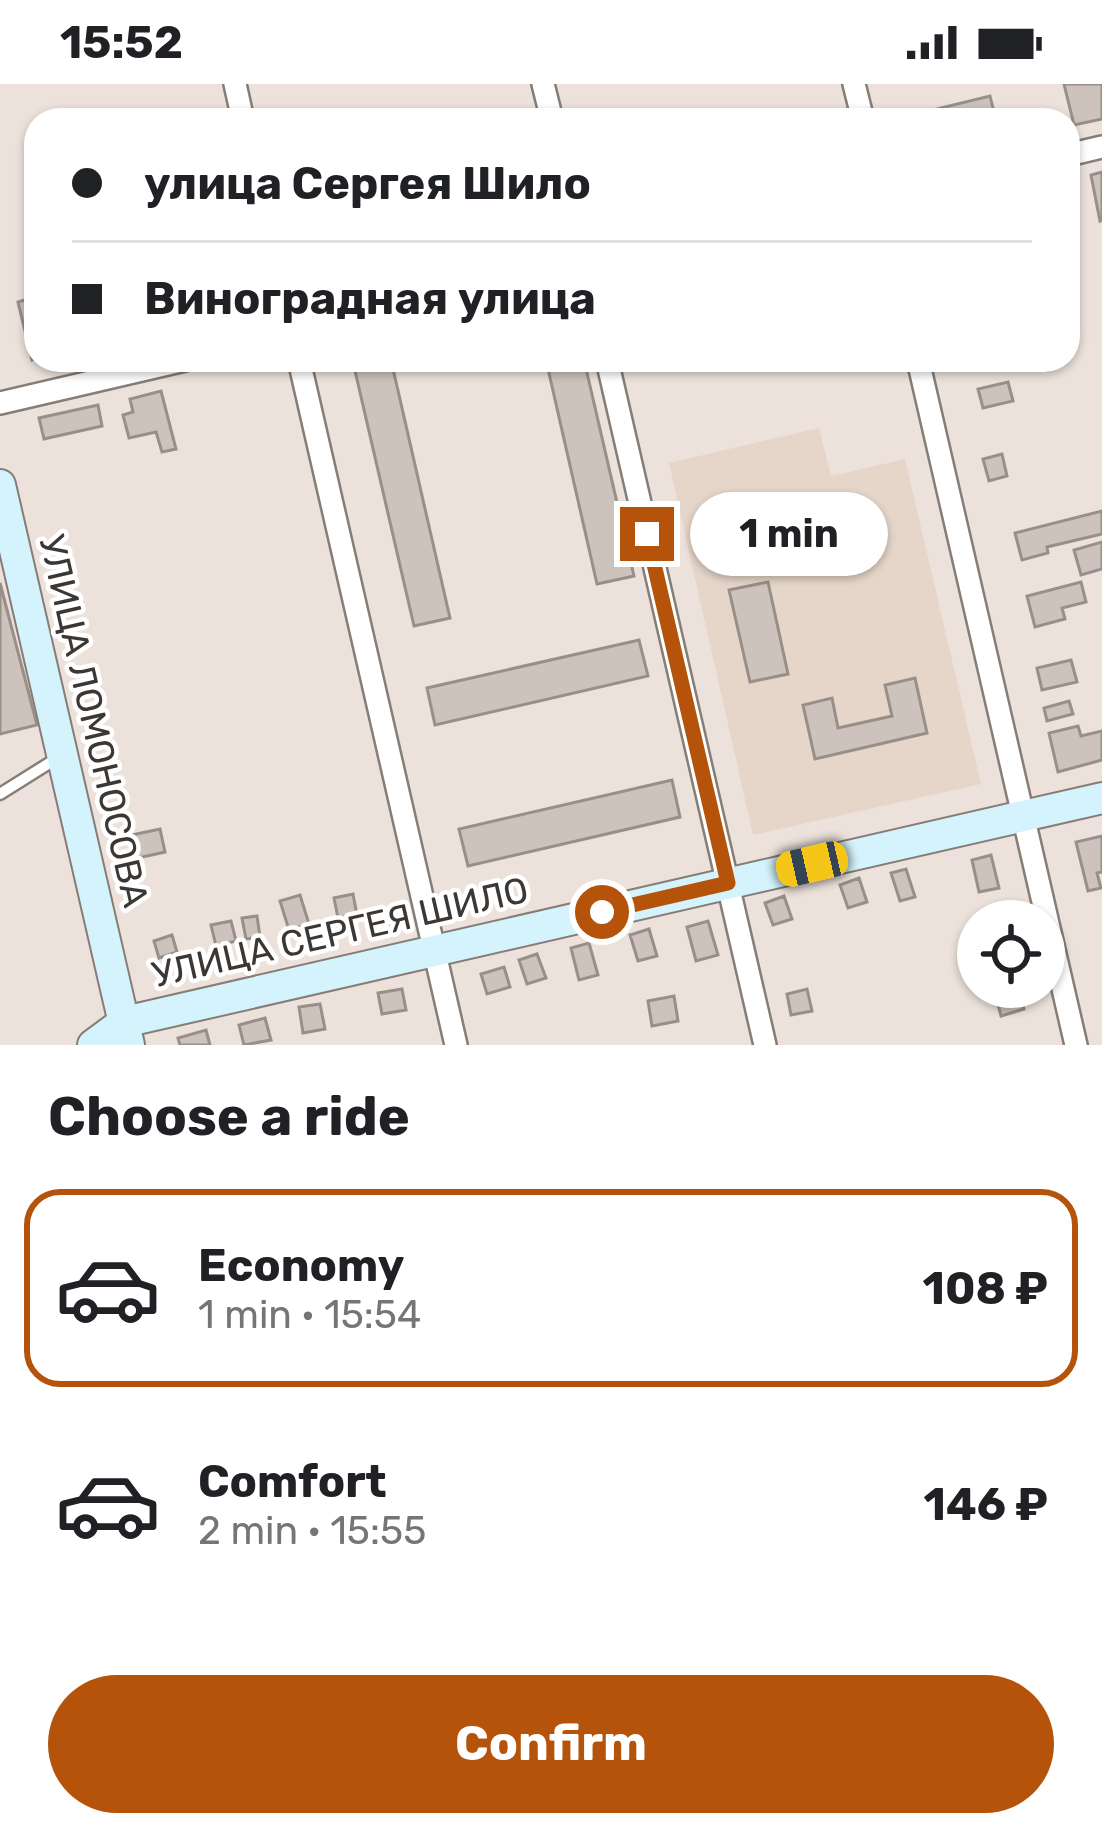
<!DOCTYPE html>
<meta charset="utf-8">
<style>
:root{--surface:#fff;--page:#f6f6f6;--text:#202124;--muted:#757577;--line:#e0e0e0;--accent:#b45309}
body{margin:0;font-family:Rubik,sans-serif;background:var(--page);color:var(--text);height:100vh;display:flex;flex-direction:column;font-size:45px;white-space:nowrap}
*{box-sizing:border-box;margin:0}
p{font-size:39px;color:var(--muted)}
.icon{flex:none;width:66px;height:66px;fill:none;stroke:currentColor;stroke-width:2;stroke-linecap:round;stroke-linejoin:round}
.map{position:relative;height:961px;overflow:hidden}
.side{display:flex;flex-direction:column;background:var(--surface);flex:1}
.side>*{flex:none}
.guide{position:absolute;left:24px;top:24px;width:1056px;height:264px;border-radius:36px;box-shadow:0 3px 9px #0004;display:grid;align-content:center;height:264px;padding:0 48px;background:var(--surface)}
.tools{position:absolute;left:957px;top:816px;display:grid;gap:24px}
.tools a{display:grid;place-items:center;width:108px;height:108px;border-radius:50%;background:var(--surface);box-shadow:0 3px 9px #0004;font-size:60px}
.end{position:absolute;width:54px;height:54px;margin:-27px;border:15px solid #b45309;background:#fff;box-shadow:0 0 0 6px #fff}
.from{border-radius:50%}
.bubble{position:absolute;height:84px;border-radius:42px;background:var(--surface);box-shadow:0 3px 9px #0004;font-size:39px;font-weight:700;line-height:84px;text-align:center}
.car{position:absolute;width:36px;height:72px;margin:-36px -18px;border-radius:15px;box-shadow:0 0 9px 3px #0007;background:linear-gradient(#f5c518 24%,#345 0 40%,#f5c518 0 76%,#345 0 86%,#f5c518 0)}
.guide b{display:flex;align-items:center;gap:42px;height:114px;font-size:45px}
.guide b+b{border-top:3px solid var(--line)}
.guide i{width:30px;height:30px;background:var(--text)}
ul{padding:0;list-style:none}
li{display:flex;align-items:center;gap:36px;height:198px;margin:0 24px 18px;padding:0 24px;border:6px solid transparent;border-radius:36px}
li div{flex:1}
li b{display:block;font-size:45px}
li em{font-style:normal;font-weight:700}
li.selected{border-color:var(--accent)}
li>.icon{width:108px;height:108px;stroke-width:1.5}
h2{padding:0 48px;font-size:54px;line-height:144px}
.button{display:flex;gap:24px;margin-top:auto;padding:24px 48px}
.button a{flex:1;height:138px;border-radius:72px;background:var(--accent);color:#fff;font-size:48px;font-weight:700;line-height:138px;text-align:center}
.status{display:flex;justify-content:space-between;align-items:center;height:84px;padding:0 60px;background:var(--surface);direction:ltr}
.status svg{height:33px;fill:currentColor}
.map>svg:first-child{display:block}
.built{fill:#e6d6ca}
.building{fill:#cdc3bc;stroke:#998f89;stroke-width:3}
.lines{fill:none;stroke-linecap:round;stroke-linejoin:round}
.lane-casing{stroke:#867d76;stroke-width:15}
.street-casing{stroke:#867d76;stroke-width:26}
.secondary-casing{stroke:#867d76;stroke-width:34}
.lane{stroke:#fff;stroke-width:10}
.street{stroke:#fff;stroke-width:21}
.secondary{stroke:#d4f3fc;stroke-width:30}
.route{stroke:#b45309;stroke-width:15}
.labels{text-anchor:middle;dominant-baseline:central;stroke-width:9;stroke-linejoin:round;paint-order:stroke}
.street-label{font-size:36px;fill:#3b3734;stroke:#fff}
</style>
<div class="status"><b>15:52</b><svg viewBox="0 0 49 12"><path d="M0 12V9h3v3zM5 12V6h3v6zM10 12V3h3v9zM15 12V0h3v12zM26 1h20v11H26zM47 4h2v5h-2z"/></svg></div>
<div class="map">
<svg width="1102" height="961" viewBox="0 0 1102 961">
<rect width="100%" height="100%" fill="#ece2db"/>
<path class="built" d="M819,344L831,392L905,375L981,700L753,751L669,379Z"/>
<path class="building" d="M1064,0H1102V35L1074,41Z
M990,12L996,36H926L924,28Z
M1102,88V136L1100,137L1091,91Z
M31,214L36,234V275L32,276L18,218Z
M361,276H391L450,534L414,542L353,278Z
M546,276H584L634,492L597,500Z
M1008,298L1013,317L983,324L978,305Z
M161,307L176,365L162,368L156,348L129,354L123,331L133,328L130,315Z
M98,321L102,342L44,355L39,334Z
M1002,370L1007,392L989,397L983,375Z
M1102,427V450L1047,463L1048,469L1022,476L1015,449Z
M1102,458V485L1081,491L1074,466Z
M768,498L788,590L750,598L729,506Z
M1081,498L1086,518L1062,524L1065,535L1035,543L1027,512Z
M0,499L37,641L0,650Z
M639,556L648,592L435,641L427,604Z
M1071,576L1077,598L1042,606L1037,584Z
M915,594L927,649L815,675L803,621L832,614L838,644L892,632L885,601Z
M1069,617L1073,630L1047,637L1044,624Z
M1078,642L1081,652L1102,647V676L1058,688L1049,649Z
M672,696L680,733L468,782L459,745Z
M160,745L165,768L138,774L132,751Z
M1102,752V788L1097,789L1101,804L1088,807L1076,758Z
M991,771L999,804L979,808L972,776Z
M906,785L915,813L900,817L891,789Z
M859,794L867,818L848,824L840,801Z
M353,810L357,831L338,834L334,814Z
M300,811L309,840L289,846L280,817Z
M784,812L792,835L773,841L765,819Z
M257,832L260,853L246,855L242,834Z
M231,837L236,857L216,862L211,841Z
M708,837L718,871L696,877L687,843Z
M649,845L657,872L638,877L630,851Z
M172,851L177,868L159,874L154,857Z
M589,859L598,891L579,896L571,864Z
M537,870L546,894L527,900L519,876Z
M504,883L510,903L487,910L481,890Z
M1017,903L1024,925L1001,932L995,909Z
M402,905L406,926L382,930L378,909Z
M807,905L812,927L791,931L787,910Z
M674,912L678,937L652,942L648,917Z
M320,920L325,945L303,949L299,923Z
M265,934L271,956L244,961L239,941Z
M206,946L210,961H180L178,954Z"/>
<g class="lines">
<g class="lane-casing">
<path id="lane" d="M0,710L59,673"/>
</g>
<g class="street-casing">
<path id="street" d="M235,0L243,36
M543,0L552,36
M854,0L863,36
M1068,71L1102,63
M299,276L456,961
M607,276L765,961
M918,276L1076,961
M0,319L185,276"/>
</g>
<g class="secondary-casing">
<path id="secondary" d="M0,401L129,961
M93,961L124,938L1102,714"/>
</g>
<use href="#lane" class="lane"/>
<use href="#street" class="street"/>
<use href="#secondary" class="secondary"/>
</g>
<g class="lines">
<path class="route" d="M602,828L728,799L647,450"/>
</g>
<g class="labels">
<g class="street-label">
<text transform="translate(94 637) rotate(77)">УЛИЦА ЛОМОНОСОВА</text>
<text transform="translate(340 848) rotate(-13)">УЛИЦА СЕРГЕЯ ШИЛО</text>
</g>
</g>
</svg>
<div class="tools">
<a><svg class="icon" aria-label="locate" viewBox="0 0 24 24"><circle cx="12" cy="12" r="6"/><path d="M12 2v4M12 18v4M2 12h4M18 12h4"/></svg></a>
</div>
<i class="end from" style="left:602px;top:828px"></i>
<i class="end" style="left:647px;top:450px"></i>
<div class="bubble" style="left:690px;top:408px;width:198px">1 min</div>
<i class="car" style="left:812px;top:780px;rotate:257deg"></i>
<div class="guide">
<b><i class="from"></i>улица Сергея Шило</b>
<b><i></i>Виноградная улица</b>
</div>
</div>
<section class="side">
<h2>Choose a ride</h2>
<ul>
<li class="selected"><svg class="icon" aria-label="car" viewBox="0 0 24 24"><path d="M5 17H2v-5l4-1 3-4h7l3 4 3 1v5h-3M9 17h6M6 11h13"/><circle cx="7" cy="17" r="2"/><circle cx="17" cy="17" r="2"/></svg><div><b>Economy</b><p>1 min · 15:54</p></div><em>108 ₽</em></li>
<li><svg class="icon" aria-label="car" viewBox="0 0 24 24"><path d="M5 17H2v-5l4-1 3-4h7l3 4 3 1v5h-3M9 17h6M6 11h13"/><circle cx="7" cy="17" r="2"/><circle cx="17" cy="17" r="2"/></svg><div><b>Comfort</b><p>2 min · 15:55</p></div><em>146 ₽</em></li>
</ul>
<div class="button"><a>Confirm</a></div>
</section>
